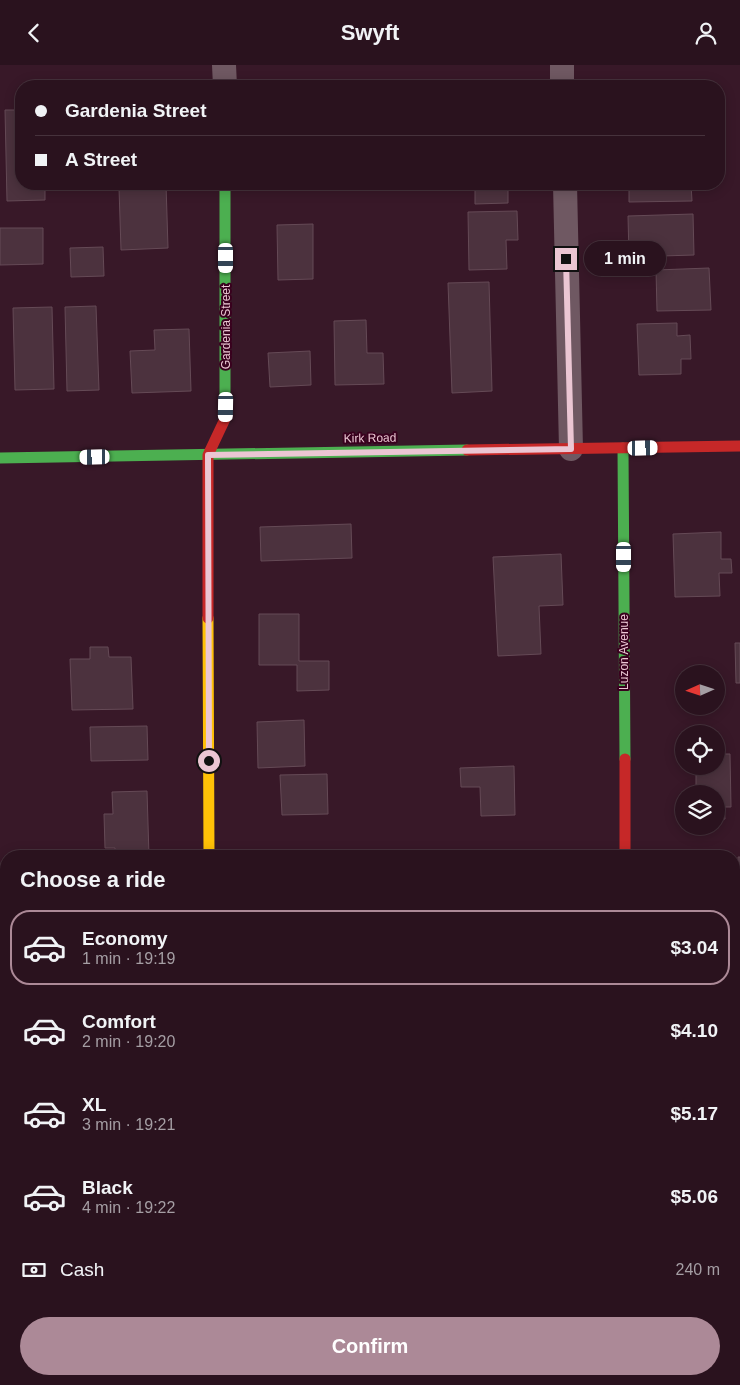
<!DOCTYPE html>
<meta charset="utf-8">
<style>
:root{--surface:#2a121e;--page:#36202b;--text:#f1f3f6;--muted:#a59ea4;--line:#46323c;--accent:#ac8997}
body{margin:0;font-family:Helvetica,sans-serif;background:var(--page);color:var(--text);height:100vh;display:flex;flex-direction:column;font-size:19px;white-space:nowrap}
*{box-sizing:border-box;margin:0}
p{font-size:16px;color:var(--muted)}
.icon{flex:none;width:28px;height:28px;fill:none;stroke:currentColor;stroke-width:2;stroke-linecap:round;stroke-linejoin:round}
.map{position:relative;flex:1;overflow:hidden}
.sheet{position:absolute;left:0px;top:785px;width:740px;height:535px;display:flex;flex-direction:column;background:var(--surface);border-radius:20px 20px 0 0;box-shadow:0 2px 12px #0003,0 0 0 1px var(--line)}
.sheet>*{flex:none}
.banner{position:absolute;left:15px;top:15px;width:710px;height:110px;border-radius:20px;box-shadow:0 2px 12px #0003,0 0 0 1px var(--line);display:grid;align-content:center;height:110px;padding:0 20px;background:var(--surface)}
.needle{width:32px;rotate:267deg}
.buttons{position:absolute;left:675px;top:600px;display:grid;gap:10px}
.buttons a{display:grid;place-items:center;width:50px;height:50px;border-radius:50%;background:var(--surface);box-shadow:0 2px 12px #0003,0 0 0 1px var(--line);font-size:25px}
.end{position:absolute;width:22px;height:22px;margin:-11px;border:6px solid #ebc6d3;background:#111;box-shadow:0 0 0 2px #111}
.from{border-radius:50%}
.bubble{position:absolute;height:35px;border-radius:18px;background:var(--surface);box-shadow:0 2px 12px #0003,0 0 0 1px var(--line);font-size:16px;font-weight:800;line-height:35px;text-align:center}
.car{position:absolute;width:15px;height:30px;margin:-15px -8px;border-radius:6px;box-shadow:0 0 4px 1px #0007;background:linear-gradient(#fff 24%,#345 0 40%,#fff 0 76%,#345 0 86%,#fff 0)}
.banner b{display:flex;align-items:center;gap:18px;height:48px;font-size:19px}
.banner b+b{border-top:1px solid var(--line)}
.banner i{width:12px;height:12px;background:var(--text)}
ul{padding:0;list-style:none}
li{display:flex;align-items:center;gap:15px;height:75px;margin:0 10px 8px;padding:0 10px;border:2px solid transparent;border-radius:20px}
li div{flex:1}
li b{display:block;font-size:19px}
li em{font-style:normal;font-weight:800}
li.on{border-color:var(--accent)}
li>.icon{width:45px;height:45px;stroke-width:1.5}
h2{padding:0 20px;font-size:22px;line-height:60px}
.pay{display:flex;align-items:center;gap:12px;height:55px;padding:0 20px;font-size:19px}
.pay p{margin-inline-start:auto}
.action{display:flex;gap:10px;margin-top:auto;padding:10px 20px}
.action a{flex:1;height:58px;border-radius:30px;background:var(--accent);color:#fff;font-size:20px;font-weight:800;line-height:58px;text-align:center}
header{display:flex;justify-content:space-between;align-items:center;height:65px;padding:0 20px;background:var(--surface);font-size:22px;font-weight:800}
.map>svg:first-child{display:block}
.building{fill:#4c323e;stroke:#654a56}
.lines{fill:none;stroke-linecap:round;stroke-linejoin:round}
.lane{stroke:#6f5862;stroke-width:11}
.street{stroke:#6f5862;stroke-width:24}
.fast{stroke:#4caf50;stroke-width:11}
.slow{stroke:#ffc107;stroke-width:11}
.jam{stroke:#c62828;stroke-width:11}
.route{stroke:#ebc6d3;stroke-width:6}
.labels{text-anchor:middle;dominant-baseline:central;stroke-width:4;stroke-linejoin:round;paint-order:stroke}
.street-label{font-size:12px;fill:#ebc6d3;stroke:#39011e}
</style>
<header><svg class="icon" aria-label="back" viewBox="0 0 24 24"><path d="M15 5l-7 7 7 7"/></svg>Swyft<svg class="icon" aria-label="person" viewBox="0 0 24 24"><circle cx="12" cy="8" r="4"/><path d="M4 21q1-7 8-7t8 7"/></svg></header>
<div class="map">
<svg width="740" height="1320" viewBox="0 0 740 1320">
<rect width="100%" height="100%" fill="#381828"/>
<path class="building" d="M163,20V21H114Z
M5,45H21V119H45V135L7,136Z
M131,119H166L168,183L121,185L119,123H132Z
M414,119H467L414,120Z
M475,119H508V138L475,139Z
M629,119H691L692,136L629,137Z
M517,146L518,175H506L507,204L469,205L468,147Z
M693,149L694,190L629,192L628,151Z
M313,159V214L278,215L277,160Z
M0,163H43V199L0,200Z
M103,182L104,211L71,212L70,183Z
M709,203L711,245L657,246L656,205Z
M489,217L492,326L452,328L448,218Z
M96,241L99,325L67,326L65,242Z
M52,242L54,324L15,325L13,243Z
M366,255L367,288H383L384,319L335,320L334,256Z
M677,258V271L690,270L691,294H681V309L639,310L637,259Z
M189,264L191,326L132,328L130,286L155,285L154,265Z
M310,286L311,320L270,322L268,288Z
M351,459L352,493L261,496L260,462Z
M721,467V494H731L732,508H719L720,531L675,532L673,469Z
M561,489L563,540L539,541L541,589L498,591L493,492Z
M259,549H299V596H329V625L297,626V600H259Z
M735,578H740V618H736Z
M90,582H108L109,592H131L133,644L72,645L70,594H90Z
M304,655L305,701L258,703L257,657Z
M147,661L148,695L91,696L90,662Z
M716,689H730L731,742H724L725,754L716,755V729H696V701H716Z
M514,701L515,750L481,751L480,722H461L460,703Z
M327,709L328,749L282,750L280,710Z
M147,726L149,791H115V783H105L104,749H113L112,727Z
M320,786V791H259V787Z
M738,792H740V847Z
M734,998H740V1069H735Z
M0,1031L2,1072H0Z
M734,1248H740V1285H734Z
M103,1314H146V1320H103Z
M267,1314H342V1320H267Z"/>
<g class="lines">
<path class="lane" d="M491,1317L627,1314"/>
<path class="street" d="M224,0L225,21
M562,0V21
M565,119L571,384
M211,1314V1320
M627,1314V1320"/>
<path class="fast" d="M225,119V343
M623,383L625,694
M0,393L467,385"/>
<path class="slow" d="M208,553L209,791"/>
<path class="jam" d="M467,385L740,381
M208,553V390L225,354V343
M625,694V791"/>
</g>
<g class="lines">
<path class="route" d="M209,696L208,390L571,384L566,194"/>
</g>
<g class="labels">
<g class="street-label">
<text transform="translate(226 262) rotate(-90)">Gardenia Street</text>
<text transform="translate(370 373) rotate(-1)">Kirk Road</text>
<text transform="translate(624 587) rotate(-90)">Luzon Avenue</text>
</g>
</g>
</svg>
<div class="buttons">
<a><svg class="needle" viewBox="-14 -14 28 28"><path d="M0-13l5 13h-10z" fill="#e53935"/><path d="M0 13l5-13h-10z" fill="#a59ea4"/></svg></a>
<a><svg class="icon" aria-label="locate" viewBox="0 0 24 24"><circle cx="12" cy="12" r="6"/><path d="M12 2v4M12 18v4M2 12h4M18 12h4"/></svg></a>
<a><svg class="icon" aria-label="layers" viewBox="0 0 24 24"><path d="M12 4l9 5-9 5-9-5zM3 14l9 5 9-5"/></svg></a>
</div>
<i class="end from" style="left:209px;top:696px"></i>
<i class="end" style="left:566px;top:194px"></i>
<div class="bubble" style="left:584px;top:176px;width:82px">1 min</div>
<i class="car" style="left:226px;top:193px;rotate:180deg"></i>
<i class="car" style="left:226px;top:342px;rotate:181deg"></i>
<i class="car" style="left:643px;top:383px;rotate:89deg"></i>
<i class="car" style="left:95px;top:392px;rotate:269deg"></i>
<i class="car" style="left:624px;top:492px;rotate:180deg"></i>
<div class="banner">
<b><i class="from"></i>Gardenia Street</b>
<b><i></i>A Street</b>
</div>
<section class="sheet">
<h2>Choose a ride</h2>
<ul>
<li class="on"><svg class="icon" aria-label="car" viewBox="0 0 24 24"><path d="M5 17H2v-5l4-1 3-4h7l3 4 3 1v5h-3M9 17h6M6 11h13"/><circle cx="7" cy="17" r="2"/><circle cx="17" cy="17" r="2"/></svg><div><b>Economy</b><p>1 min · 19:19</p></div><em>$3.04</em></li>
<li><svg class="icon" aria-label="car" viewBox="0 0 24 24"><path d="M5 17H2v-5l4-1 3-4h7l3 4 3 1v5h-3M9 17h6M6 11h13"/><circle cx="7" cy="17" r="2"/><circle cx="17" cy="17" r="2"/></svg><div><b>Comfort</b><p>2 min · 19:20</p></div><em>$4.10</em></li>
<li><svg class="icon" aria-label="car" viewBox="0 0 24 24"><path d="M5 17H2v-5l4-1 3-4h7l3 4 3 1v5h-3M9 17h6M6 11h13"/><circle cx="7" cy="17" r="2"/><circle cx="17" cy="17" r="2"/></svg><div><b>XL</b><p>3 min · 19:21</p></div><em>$5.17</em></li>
<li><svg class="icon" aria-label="car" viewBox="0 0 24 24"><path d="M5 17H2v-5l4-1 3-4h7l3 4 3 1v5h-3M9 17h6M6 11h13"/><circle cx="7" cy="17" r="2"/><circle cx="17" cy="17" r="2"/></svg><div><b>Black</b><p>4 min · 19:22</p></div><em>$5.06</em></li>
</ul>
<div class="pay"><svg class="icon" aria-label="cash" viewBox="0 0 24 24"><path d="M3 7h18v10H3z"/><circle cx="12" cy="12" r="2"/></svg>Cash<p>240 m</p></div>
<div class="action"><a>Confirm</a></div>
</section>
</div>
